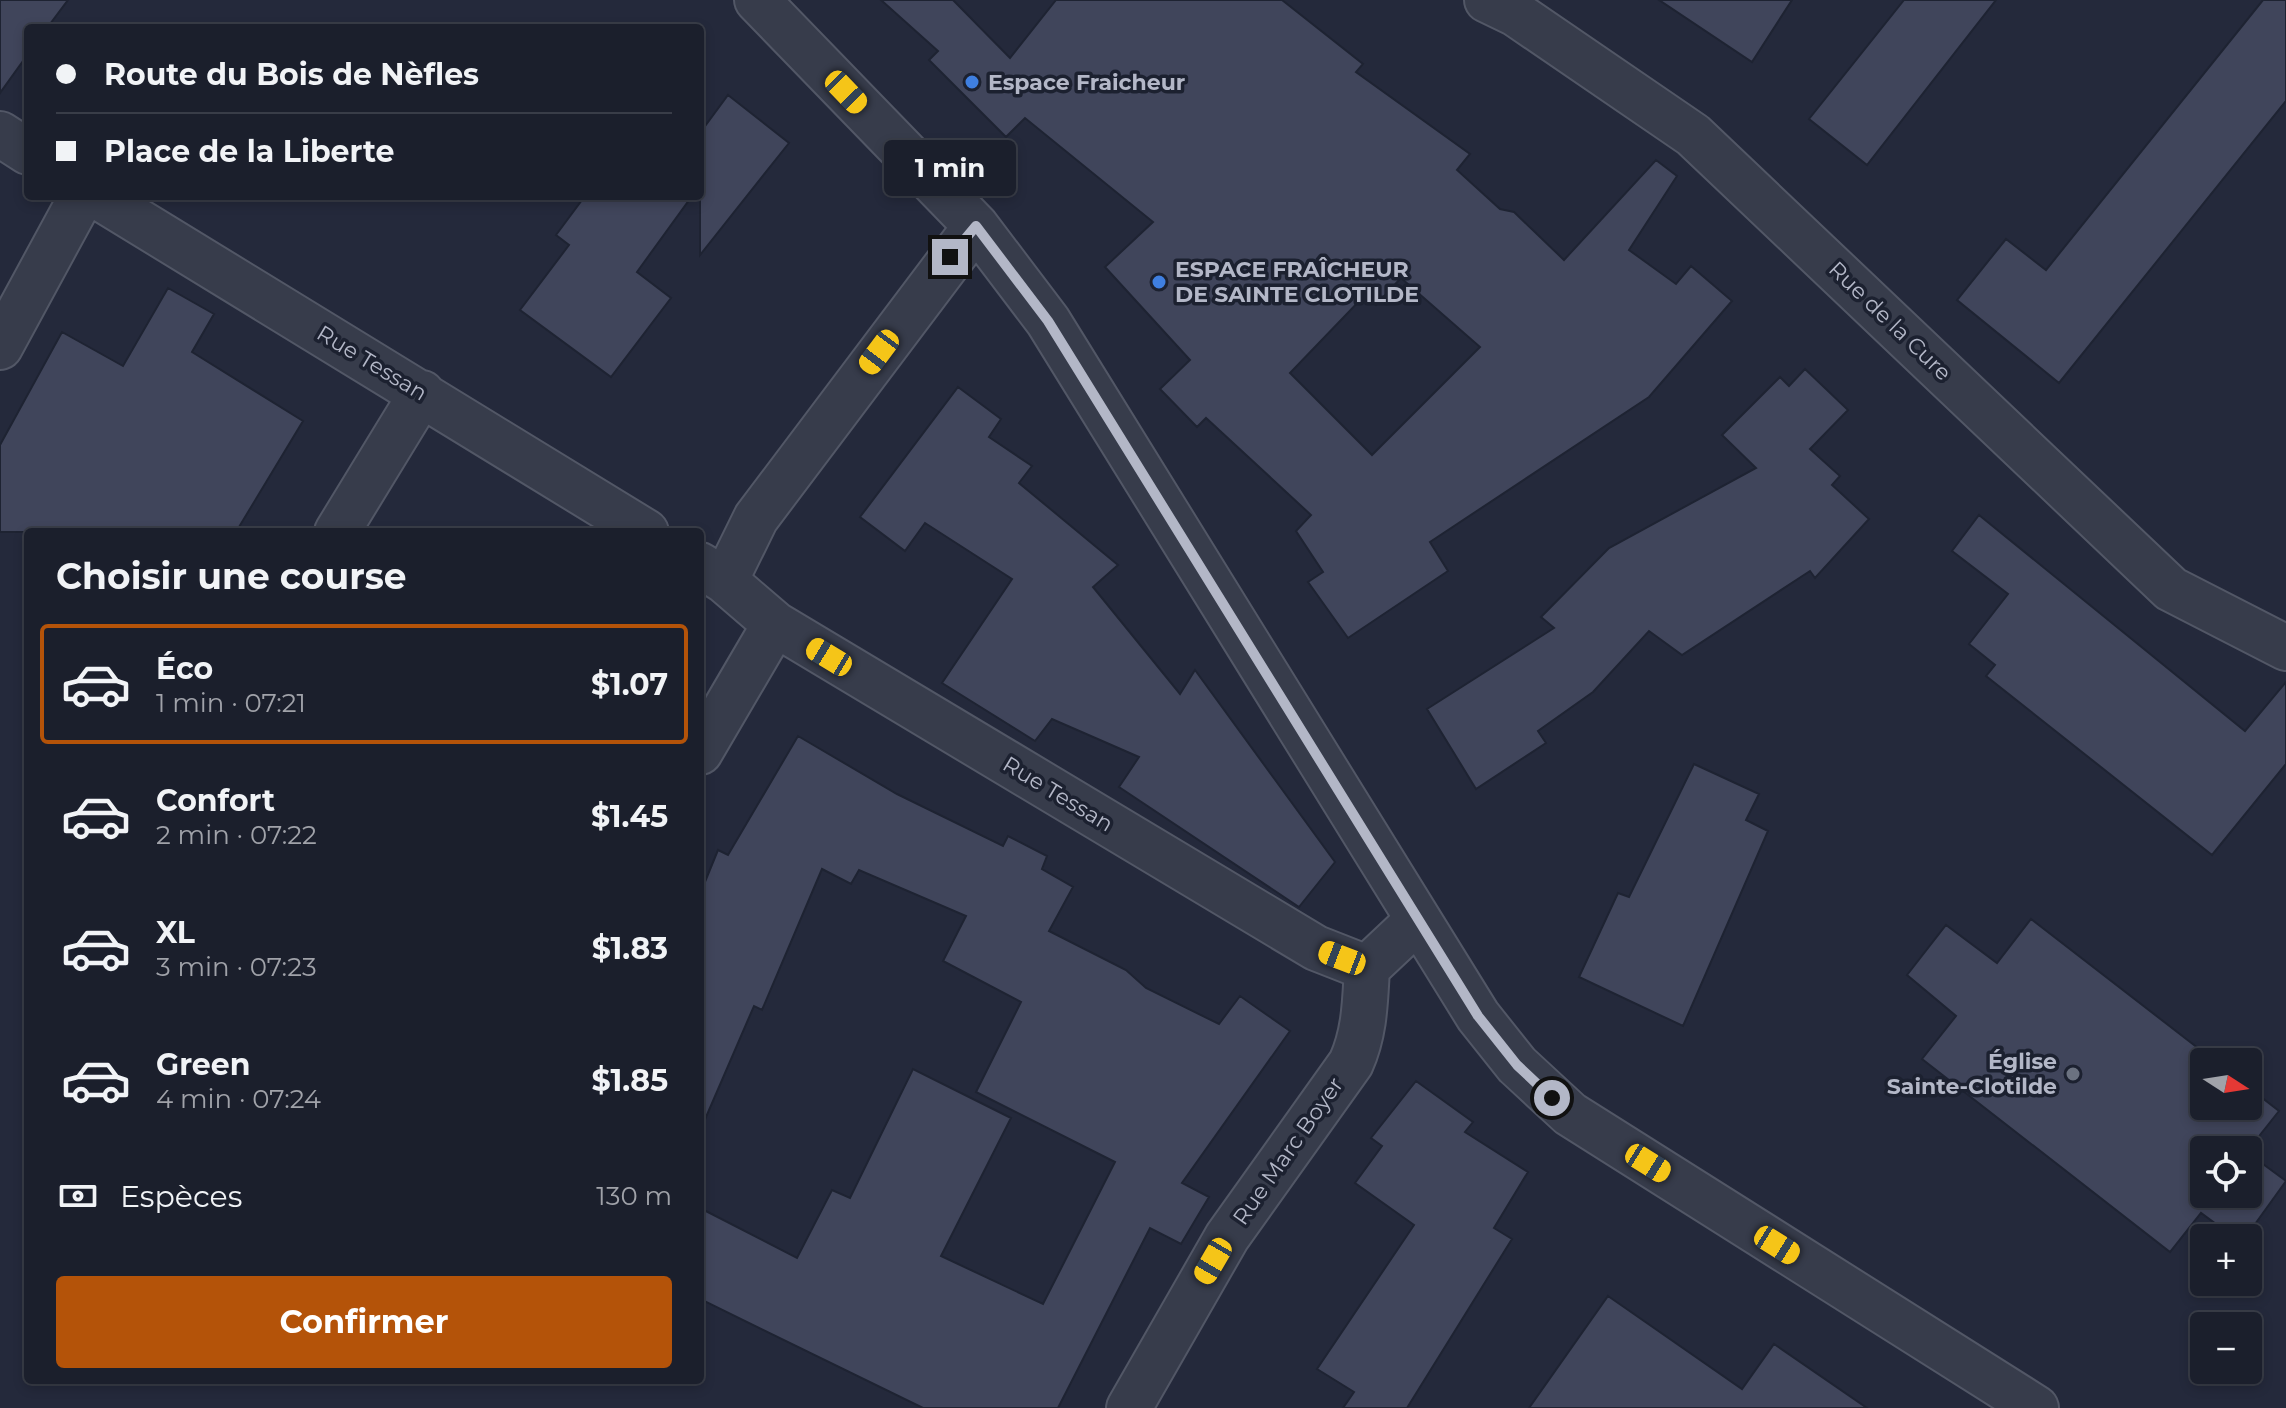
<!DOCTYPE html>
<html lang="fr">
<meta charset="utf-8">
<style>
:root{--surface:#1b1f2c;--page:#282c38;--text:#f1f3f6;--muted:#a0a2a9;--line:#393d48;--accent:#b45309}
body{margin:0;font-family:Montserrat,sans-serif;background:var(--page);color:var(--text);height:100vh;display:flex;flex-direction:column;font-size:30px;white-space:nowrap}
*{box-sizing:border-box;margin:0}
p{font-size:26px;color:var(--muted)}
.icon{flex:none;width:44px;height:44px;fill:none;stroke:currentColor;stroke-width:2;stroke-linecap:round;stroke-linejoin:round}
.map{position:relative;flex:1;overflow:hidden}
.drawer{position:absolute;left:24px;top:528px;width:680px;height:856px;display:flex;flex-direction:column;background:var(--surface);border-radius:8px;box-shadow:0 4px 12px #0003,0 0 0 2px var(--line)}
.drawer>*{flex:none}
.hud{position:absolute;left:24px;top:24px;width:680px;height:176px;border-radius:8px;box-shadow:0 4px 12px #0003,0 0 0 2px var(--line);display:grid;align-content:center;height:176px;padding:0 32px;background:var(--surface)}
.needle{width:52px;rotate:102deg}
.controls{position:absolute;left:2190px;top:1048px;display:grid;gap:16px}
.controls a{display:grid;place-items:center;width:72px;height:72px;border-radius:8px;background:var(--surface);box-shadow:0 4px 12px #0003,0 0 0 2px var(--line);font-size:40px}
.end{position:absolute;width:36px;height:36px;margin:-18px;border:10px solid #b3b7c7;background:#111;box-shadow:0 0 0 4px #111}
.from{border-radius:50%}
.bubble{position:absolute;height:56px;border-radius:8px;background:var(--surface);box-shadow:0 4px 12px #0003,0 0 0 2px var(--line);font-size:26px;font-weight:700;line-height:56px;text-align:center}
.car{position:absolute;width:24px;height:48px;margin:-24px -12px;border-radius:10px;box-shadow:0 0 6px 2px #0007;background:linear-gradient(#f5c518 24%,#345 0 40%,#f5c518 0 76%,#345 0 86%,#f5c518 0)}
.hud b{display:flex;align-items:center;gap:28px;height:76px;font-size:30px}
.hud b+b{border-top:2px solid var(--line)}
.hud i{width:20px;height:20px;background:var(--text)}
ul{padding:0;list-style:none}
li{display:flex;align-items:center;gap:24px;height:120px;margin:0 16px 12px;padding:0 16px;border:4px solid transparent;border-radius:8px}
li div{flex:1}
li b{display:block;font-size:30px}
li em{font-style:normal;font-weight:700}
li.on{border-color:var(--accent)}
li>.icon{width:72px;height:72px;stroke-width:1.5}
h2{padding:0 32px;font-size:36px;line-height:96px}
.pay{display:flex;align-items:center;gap:20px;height:88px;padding:0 32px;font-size:30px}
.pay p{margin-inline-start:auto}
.action{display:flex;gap:16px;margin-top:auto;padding:16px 32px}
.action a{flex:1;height:92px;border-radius:8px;background:var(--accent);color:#fff;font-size:32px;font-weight:700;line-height:92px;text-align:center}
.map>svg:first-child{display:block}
.building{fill:#40455b;stroke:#1e2332;stroke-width:2;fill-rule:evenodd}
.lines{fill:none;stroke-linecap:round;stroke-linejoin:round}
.minor-casing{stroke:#525766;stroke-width:48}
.minor{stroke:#373c4b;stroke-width:44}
.route{stroke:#b3b7c7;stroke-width:10}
.shop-dot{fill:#3f7fe0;stroke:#1c2130;stroke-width:3}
.worship-dot{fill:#6b7280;stroke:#1c2130;stroke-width:3}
.labels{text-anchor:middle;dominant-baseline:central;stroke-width:7;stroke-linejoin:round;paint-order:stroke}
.poi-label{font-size:22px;font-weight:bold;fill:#b3b7c7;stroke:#1c2130;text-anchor:start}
.street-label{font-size:22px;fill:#b3b7c7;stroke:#1c2130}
</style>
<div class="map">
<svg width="2286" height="1408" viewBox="0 0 2286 1408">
<rect width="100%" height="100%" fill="#24293b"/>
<path class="building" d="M0,0H68L47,28H28V54L0,93Z
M881,0H953L1010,58L1056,0H1282L1363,64L1356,72L1470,154L1457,170L1500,209L1514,212L1564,260L1656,160L1677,176L1629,250L1676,284L1691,266L1732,301L1649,397L1430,542L1448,571L1348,638L1308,582L1323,572L1296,531L1311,515L1206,418L1197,427L1160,389L1190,360L1105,267L1153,222L1025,118L1006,137L929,60L938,51ZM1401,278L1480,347L1372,455L1290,373L1366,294L1376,305Z
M1659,0H1792L1752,62Z
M1904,0H1996L1867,165L1809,119Z
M2263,0H2286V101L2059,383L1957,300L2006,239L2046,270Z
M728,95L789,143L700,255V133Z
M585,196H692L637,272L671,298L611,377L520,310L569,245L556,235Z
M168,288L214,314L192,352L303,421L236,532H0V445L62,332L123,366Z
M1805,369L1848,410L1810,449L1840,476L1832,485L1869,519L1815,578L1810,571L1682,655L1649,631L1593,692L1538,731L1546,743L1476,789L1427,709L1554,628L1541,617L1609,548L1756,468L1722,435L1780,377L1789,386Z
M958,387L1001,419L989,437L1032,466L1019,483L1118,565L1093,587L1180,694L1195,670L1335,862L1299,907L1119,787L1139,757L1052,719L1035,741L942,683L1012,579L925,523L905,551L860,517Z
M1979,515L2245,731L2286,682V764L2212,855L1986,676L1995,665L1969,644L2008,594L1952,551Z
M798,736L897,794L1003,846L1008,836L1047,856L1042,869L1073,887L1049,931L1126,970L1146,988L1219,1024L1240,996L1290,1031L1182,1183L1209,1197L1181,1244L1150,1228L1058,1408H923L700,1299V1208L797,1258L832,1190L850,1198L913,1069L1011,1118L941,1256L1043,1304L1115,1162L976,1092L1021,1002L943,961L966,916L859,870L851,884L822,869L762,1010L754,1006L700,1131V894L718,850L728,855Z
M1694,764L1759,794L1746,820L1768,831L1683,1026L1579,977L1618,893L1629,897Z
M2031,919L2216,1062H2204V1106H2248V1087L2279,1111L2248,1150H2204V1194H2248V1153L2286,1181L2245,1238H2235L2201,1213L2170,1252L1922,1059L1956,1016L1907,975L1946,925L1997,963Z
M1416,1081L1473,1122L1465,1132L1528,1172L1494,1228L1512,1239L1407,1408H1343L1354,1392L1317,1369L1414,1225L1355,1183L1382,1146L1371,1138Z
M1608,1296L1742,1389L1774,1344L1867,1408H1529Z"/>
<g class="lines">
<g class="minor-casing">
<path id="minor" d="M757,0L976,226L1048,321L1478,1016L1517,1065L1570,1114L2036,1408
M1487,0L1516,14L1693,135L2171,589L2286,648
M0,134L28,152
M97,196L646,532
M0,347L82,196
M337,532L422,393
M700,565L725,581L775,624L1316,948L1367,968L1418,920
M725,581L756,518L976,226
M700,752L775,624
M1129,1408L1227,1237L1351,1063C1365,1032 1365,1001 1367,968"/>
</g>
<use href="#minor" class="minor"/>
</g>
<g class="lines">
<path class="route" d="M950,257L976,226L1048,321L1478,1016L1517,1065L1552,1098"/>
</g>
<g class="shop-dot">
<circle cx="972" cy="82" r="8"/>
<circle cx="1159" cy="282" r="8"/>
</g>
<circle class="worship-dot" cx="2073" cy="1074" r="8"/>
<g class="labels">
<g class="poi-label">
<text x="988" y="82">Espace Fraicheur</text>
<text x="1175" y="269">ESPACE FRAÎCHEUR<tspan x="1175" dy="25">DE SAINTE CLOTILDE</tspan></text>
<text x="2057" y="1061" text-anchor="end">Église<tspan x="2057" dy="25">Sainte-Clotilde</tspan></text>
</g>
<g class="street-label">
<text transform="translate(1890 321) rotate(44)">Rue de la Cure</text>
<text transform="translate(372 363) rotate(31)">Rue Tessan</text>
<text transform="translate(1058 794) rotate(31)">Rue Tessan</text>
<text transform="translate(1288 1151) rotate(-55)">Rue Marc Boyer</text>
</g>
</g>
</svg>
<div class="controls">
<a><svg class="needle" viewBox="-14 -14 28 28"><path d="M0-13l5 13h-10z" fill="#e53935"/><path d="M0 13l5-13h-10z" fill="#a0a2a9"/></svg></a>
<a><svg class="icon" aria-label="locate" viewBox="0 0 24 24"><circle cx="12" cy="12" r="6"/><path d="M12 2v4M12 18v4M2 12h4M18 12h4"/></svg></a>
<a>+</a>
<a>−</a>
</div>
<i class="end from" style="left:1552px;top:1098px"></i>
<i class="end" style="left:950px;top:257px"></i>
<div class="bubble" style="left:884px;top:140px;width:132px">1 min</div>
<i class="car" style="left:846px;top:92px;rotate:136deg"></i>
<i class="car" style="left:879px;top:352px;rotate:217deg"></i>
<i class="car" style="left:829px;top:657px;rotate:301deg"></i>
<i class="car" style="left:1342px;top:958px;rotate:291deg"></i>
<i class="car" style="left:1648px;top:1163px;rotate:122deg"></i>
<i class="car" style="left:1777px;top:1245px;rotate:122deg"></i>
<i class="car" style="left:1213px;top:1261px;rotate:210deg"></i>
<div class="hud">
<b><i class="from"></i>Route du Bois de Nèfles</b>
<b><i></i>Place de la Liberte</b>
</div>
<section class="drawer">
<h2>Choisir une course</h2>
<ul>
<li class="on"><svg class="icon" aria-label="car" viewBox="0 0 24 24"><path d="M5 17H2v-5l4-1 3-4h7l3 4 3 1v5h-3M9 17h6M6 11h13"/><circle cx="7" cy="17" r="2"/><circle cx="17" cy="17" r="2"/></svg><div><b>Éco</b><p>1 min · 07:21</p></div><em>$1.07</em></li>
<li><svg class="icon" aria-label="car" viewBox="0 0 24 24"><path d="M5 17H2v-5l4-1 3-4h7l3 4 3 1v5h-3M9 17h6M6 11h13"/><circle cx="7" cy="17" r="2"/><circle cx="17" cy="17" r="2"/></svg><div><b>Confort</b><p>2 min · 07:22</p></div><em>$1.45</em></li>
<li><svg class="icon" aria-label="car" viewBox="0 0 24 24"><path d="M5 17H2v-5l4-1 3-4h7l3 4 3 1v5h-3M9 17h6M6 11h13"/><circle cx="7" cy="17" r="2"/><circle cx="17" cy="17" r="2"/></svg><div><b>XL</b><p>3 min · 07:23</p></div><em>$1.83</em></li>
<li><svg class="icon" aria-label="car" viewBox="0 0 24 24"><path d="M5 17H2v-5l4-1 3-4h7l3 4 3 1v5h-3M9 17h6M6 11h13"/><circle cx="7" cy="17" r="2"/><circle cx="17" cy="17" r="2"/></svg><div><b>Green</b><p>4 min · 07:24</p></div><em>$1.85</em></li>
</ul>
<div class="pay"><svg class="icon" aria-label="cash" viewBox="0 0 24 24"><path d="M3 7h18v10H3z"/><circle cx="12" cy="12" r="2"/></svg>Espèces<p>130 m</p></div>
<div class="action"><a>Confirmer</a></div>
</section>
</div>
